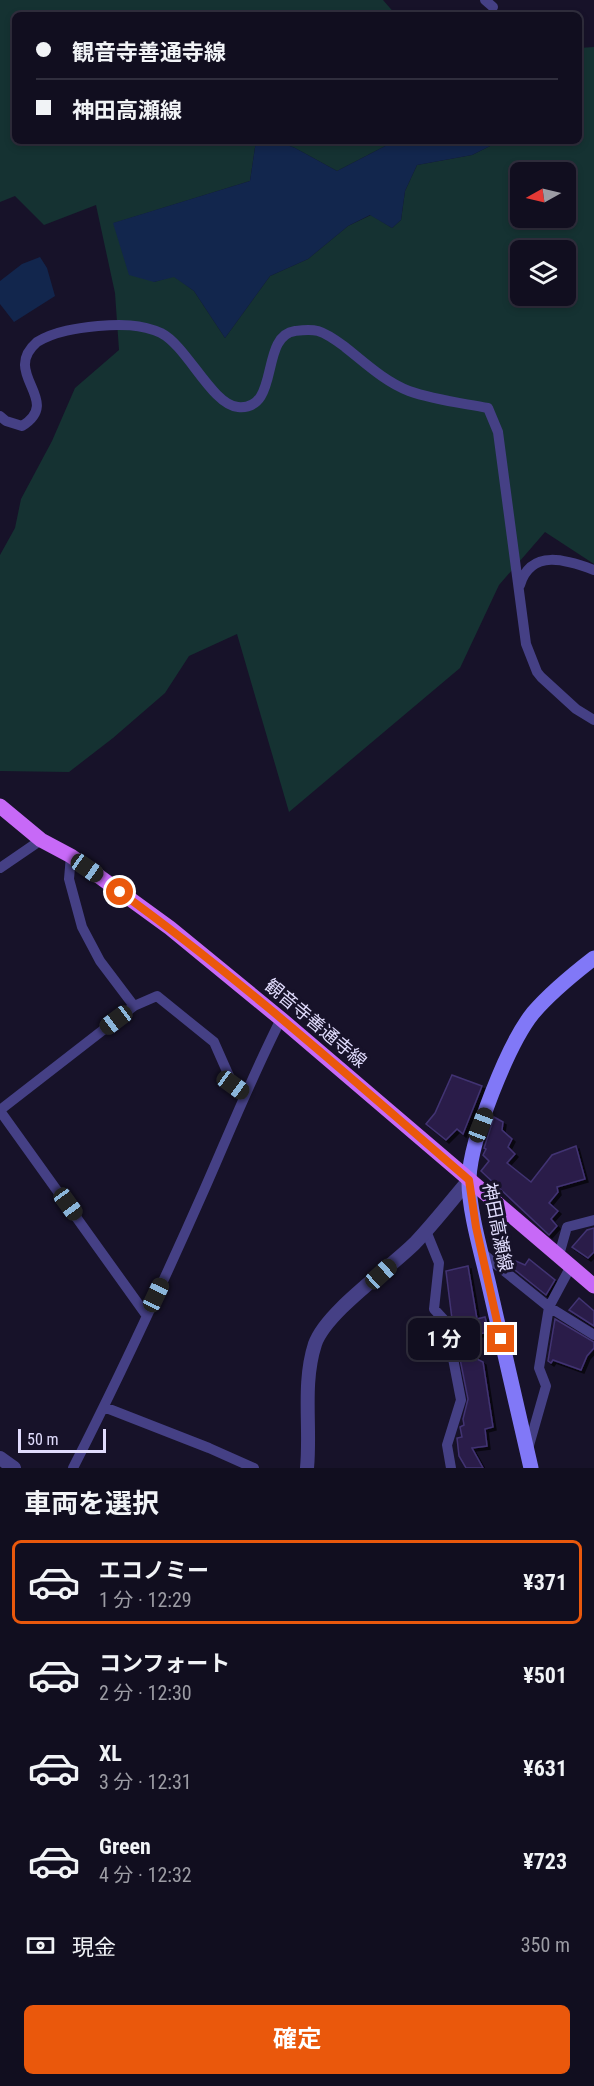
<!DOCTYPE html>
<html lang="ja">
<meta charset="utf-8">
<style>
:root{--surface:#110e1f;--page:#1a1728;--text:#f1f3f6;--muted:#9c9ca4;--line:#302e3d;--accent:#ea580c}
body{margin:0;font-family:"Roboto Condensed","Noto Sans JP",sans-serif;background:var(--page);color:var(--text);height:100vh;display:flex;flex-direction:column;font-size:22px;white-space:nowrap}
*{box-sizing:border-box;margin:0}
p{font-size:20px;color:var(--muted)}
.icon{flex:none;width:33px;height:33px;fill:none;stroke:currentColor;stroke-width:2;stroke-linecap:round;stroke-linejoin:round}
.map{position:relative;height:1468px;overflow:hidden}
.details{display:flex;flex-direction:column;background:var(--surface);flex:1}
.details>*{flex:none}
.hud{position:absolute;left:12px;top:12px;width:570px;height:132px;border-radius:9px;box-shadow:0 3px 9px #0003,0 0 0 2px var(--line);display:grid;align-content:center;height:132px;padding:0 24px;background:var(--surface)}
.needle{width:39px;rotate:262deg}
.controls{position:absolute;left:510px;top:162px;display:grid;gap:12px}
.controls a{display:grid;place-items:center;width:66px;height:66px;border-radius:9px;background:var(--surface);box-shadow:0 3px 9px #0003,0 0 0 2px var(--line);font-size:30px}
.scale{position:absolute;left:18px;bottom:15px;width:88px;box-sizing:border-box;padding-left:6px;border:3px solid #e1dcfd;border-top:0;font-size:16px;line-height:21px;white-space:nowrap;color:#e1dcfd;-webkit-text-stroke:4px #171229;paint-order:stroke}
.end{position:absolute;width:27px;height:27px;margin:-14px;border:8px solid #ea580c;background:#fff;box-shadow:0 0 0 3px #fff}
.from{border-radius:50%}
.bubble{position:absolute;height:42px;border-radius:9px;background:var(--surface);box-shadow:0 3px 9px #0003,0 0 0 2px var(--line);font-size:20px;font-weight:700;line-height:42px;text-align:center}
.car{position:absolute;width:18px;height:36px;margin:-18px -9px;border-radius:8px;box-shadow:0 0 4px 2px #0007;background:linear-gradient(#222 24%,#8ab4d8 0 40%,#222 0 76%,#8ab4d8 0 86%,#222 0)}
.hud b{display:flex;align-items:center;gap:21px;height:57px;font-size:22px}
.hud b+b{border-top:2px solid var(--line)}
.hud i{width:15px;height:15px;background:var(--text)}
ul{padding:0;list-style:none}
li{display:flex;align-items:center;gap:18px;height:84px;margin:0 12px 9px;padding:0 12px;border:3px solid transparent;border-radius:9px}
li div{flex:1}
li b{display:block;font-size:22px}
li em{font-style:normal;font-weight:700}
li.current{border-color:var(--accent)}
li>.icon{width:54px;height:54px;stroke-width:1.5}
h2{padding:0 24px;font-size:27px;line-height:72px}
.pay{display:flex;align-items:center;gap:15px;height:66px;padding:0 24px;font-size:22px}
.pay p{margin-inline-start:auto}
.action{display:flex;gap:12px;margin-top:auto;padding:12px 24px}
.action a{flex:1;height:69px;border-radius:9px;background:var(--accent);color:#fff;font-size:24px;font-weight:700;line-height:69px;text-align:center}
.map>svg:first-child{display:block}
.green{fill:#153232;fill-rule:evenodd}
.water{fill:#12264d}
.building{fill:#291f49;stroke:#423373;stroke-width:1.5;filter:url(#shadow)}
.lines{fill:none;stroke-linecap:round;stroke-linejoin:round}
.minor{stroke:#454085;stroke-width:10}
.tertiary{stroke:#454085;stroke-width:14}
.secondary{stroke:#8178f7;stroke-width:15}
.primary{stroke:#c769f7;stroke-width:15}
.route{stroke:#ea580c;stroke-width:8}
.labels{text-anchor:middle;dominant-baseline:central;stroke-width:6;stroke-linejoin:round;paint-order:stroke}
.street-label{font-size:18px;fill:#e1dcfd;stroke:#171229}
</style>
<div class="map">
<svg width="594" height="1468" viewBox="0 0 594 1468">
<defs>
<filter id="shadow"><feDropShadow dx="3" dy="3" stdDeviation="0" flood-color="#0009"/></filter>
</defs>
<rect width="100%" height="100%" fill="#171229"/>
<path class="green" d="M0,0H383L396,15H15V141H256L250,181L114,223L154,282L174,276L194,291L225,338L270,276L308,259L348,226L371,215L392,228L401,220L405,191L417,165L472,155L500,141H579V48L594,47V564L545,532L499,585L460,668L289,812L237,634L189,656L165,693L113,738L69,772L0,771V555L15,528L21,499L52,441L75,388L119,350L115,293L96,205L44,225L15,196L0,202ZM520,172H566V218H520ZM520,250H566V296H520Z
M276,141H395L337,171L295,148Z"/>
<path class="water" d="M256,141H276L295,148L337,171L395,141H500L472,155L417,165L405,191L401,220L392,228L370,215L348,226L308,259L270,276L225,338L194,291L174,277L154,282L129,275L113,223L250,181Z
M40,257L47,268L55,296L14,322L0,304V281L22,264Z"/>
<path class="building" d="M452,1075L482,1086L463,1134L457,1129L446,1140L426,1124L435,1113Z
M494,1117L503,1122L502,1130L512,1139L508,1147L515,1154L507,1163L531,1182L552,1155L576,1146L585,1179L557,1187L558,1192L549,1203L558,1211L551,1219L557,1226L549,1235L481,1171L489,1161L483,1155L486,1149L484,1148Z
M594,1228V1252L588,1258L572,1247L587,1230Z
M529,1259L555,1280L546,1295L510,1266L516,1261L525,1265Z
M468,1266L477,1319L485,1317L489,1332L474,1335L477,1359L483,1362L493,1427L485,1429L487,1446L472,1448L483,1468H466L459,1456L457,1438L462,1437L460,1427L464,1425L463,1419L468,1399L452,1319L446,1271Z
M579,1298L594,1311V1326L569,1310Z
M555,1319L594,1342V1348L587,1356L581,1370L553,1360L551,1363L548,1361Z"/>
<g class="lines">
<path class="minor" d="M485,0L493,7
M0,416L6,421L22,426C64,400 0,374 37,342C55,331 78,328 98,326C120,324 141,324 161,333C187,346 212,405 238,407C281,411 259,336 295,331C303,330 310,329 318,331C328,334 337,341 345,347C364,362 385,382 409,391C434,400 462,403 488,408L498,432L526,644L537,672L541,677L576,709L594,720
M520,585C531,548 567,560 594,570
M71,856L69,879L82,927L100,961L134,1006
M0,868L41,840
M0,1110L134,1006L157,996L214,1042L233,1085L245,1094
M0,1111L147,1316
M426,1231L439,1263L434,1309L446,1322L461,1400L447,1445L451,1468
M482,1253L549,1307L539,1368L546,1386L528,1449
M559,1255L567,1227L594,1220
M571,1266L549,1307L594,1335
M104,1407L209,1448L254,1468
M73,1468C120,1376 163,1283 205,1188C230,1131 253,1074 281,1019"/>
<path class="tertiary" d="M0,1458L14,1468
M307,1468C311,1427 302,1384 315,1344C326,1312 389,1269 415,1243C434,1223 451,1201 469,1180"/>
<path class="secondary" d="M531,1468C517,1406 502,1343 488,1281C481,1252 468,1207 469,1178C471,1138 508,1044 533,1013C551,992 572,975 594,958"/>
<path class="primary" d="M0,806L41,840L71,856L170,928L281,1019L594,1286"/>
</g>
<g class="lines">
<path class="route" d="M120,892C242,980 355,1082 469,1180L476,1227L501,1339"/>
</g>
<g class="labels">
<g class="street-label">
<text transform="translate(316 1023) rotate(40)">観音寺善通寺線</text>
<text transform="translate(498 1227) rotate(79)">神田高瀬線</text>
</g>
</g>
</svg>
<div class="controls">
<a><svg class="needle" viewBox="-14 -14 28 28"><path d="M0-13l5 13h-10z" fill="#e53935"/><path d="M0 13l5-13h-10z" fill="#9c9ca4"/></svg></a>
<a><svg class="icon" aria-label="layers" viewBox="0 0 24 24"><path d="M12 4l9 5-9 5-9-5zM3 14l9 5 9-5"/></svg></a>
</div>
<div class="scale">50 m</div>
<i class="end from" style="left:120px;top:892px"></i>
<i class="end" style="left:501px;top:1339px"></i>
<div class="bubble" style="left:408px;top:1318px;width:72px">1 分</div>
<i class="car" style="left:87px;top:868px;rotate:125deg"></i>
<i class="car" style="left:116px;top:1020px;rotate:233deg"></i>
<i class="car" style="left:233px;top:1085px;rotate:126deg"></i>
<i class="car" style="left:481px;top:1125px;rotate:21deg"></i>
<i class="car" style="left:68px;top:1204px;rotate:144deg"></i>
<i class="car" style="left:381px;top:1274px;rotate:48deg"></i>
<i class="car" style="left:156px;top:1295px;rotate:25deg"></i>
<div class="hud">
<b><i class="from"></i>観音寺善通寺線</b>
<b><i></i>神田高瀬線</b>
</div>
</div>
<section class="details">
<h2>車両を選択</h2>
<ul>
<li class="current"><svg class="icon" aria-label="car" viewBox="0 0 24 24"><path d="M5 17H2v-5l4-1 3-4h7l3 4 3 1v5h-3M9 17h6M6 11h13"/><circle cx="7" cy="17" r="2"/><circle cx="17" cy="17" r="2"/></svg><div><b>エコノミー</b><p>1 分 · 12:29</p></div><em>¥371</em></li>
<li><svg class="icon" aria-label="car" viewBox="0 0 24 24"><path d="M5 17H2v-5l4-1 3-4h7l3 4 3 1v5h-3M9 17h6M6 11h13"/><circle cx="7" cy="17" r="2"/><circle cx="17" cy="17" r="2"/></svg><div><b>コンフォート</b><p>2 分 · 12:30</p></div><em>¥501</em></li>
<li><svg class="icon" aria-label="car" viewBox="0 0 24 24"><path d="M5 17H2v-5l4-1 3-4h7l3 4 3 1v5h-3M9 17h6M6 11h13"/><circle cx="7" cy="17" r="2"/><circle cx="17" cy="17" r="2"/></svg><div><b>XL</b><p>3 分 · 12:31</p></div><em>¥631</em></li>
<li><svg class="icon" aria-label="car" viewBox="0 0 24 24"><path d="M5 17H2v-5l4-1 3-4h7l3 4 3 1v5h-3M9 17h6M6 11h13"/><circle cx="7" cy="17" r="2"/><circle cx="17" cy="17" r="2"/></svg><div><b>Green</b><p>4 分 · 12:32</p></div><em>¥723</em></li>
</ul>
<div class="pay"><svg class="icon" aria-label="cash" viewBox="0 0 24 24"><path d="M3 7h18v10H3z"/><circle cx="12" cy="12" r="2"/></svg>現金<p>350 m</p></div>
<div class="action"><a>確定</a></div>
</section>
